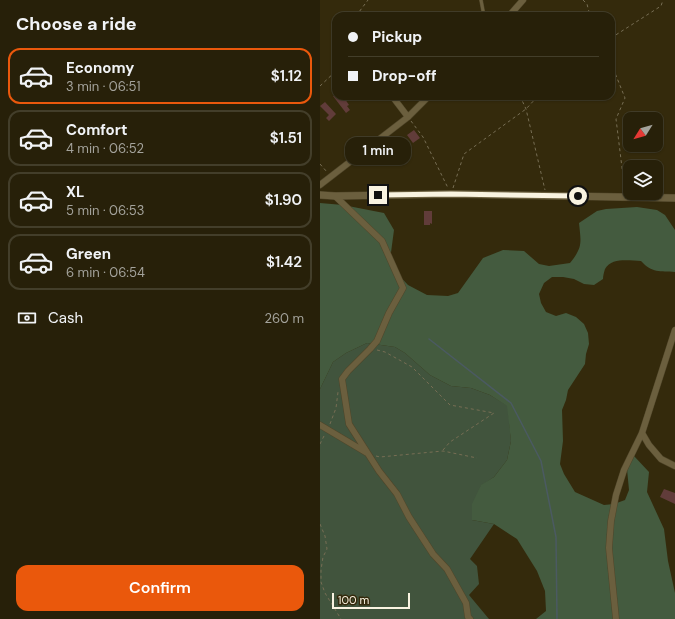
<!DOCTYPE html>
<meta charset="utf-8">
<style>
:root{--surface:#272009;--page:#332d17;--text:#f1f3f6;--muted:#a4a39c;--line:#433e2a;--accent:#ea580c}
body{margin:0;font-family:"DM Sans",sans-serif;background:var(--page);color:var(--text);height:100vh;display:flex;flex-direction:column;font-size:15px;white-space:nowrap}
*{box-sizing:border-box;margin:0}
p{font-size:13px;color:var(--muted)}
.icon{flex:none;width:22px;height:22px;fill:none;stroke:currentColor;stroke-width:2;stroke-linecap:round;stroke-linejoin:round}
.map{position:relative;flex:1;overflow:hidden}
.details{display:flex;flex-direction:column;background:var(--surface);width:320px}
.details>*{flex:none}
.top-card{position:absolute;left:12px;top:12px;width:283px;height:88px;border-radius:12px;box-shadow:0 1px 3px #0004,0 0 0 1px var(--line);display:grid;align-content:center;height:88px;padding:0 16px;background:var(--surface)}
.needle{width:26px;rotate:233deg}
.buttons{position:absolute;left:303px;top:112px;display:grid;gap:8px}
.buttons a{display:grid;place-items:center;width:40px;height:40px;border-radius:8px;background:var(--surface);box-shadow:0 1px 3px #0004,0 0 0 1px var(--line);font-size:20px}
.scale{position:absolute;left:12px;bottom:10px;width:78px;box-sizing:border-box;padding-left:4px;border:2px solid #f9f3e1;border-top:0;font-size:11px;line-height:14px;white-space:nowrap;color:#f9f3e1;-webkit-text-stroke:3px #342a0c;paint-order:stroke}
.end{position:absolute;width:18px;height:18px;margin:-9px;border:5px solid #f9f3e1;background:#111;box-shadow:0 0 0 2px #111}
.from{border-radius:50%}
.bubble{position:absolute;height:28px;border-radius:12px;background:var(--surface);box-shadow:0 1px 3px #0004,0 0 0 1px var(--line);font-size:13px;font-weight:600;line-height:28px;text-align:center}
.top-card b{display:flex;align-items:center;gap:14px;height:38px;font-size:15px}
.top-card b+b{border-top:1px solid var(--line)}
.top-card i{width:10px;height:10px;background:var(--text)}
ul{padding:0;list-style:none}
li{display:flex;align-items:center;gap:12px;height:56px;margin:0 8px 6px;padding:0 8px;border:2px solid var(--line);border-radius:12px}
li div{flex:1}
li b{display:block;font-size:15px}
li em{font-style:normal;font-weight:600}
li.active{border-color:var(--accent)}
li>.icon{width:36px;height:36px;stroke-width:1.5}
h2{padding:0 16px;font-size:18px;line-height:48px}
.pay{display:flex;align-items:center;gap:10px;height:44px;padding:0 16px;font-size:15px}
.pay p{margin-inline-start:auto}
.button{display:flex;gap:8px;margin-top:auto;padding:8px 16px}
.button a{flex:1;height:46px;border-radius:12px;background:var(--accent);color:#fff;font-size:16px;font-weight:600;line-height:46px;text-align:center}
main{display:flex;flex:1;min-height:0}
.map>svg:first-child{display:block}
.green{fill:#41543d}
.forest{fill:#445b3f}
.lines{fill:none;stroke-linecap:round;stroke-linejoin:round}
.stream{stroke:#4b5a62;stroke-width:1.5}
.building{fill:#613c3a}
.service-casing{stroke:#50462a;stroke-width:4}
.minor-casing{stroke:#50462a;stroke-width:7}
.tertiary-casing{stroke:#50462a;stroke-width:8}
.path{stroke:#776e54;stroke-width:1;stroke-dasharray:3 3;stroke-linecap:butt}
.service{stroke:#6b5f3e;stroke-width:3}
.minor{stroke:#6b5f3e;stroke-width:6}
.tertiary{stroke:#6b5f3e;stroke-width:7}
.route{stroke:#f9f3e1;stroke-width:5}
</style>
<main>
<section class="details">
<h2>Choose a ride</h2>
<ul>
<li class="active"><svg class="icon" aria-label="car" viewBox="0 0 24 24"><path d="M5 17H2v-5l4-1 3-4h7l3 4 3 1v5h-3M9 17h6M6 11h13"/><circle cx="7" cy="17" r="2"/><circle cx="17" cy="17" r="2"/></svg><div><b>Economy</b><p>3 min · 06:51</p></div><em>$1.12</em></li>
<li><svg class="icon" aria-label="car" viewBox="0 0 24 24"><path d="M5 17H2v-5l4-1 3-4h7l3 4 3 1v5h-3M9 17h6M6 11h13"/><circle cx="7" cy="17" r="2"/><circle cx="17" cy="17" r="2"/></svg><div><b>Comfort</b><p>4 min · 06:52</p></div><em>$1.51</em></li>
<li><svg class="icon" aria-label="car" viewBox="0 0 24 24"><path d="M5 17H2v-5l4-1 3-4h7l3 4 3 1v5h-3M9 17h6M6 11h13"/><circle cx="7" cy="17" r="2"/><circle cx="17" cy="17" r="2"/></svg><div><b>XL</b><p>5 min · 06:53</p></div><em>$1.90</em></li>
<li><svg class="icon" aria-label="car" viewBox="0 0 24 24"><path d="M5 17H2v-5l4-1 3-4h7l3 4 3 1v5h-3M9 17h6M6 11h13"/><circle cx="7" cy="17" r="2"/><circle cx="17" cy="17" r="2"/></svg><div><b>Green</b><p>6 min · 06:54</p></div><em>$1.42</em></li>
</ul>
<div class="pay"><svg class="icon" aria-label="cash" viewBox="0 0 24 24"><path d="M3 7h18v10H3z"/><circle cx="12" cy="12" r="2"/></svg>Cash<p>260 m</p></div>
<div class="button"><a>Confirm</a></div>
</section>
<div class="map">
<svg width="355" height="619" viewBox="0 0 355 619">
<rect width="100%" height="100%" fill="#342a0c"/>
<path class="green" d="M47,343L75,347L85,353L110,375L131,386L151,388L170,395L188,406L191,441L187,460L174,477L161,486L152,520L174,524L150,559L157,566L159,584L149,595L169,619H0V389L13,362L26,353Z"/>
<path class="forest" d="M0,203L23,205L64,213L74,230L70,260L74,270L88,285L107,295L128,296L138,293L163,258L183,250L204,251L219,264L229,266L250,263C263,247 261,243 259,223L277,211L286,209L317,207L337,210L345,215L355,230V272C340,271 332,273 321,261C310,261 292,257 285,269C284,272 283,276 283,279L274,285L264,284L254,279L243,277H232L224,283L219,294L221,303L226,312L236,316L246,313L256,317L264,324L268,333L269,344L266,354L265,364L248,390L246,400L242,410L243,441L240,464L244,474L255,492L284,505L294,504L305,500L309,490L307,469L314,456L329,472L327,492L344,529L348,561L355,593V619H216L226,611L225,591L217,571L197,539L174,524L152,520V504L161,485L174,477L187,460L191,441L187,406L170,395L151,388L131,386L110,375L85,353L75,347L47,343L26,353L13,362L0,389Z"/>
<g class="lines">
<path class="stream" d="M109,339L191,403L221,461L236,537L237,619"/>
</g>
<path class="building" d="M13,96H28L25,99L29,105L27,106L30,110L26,113Z
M5,102L16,114L9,121L6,118L9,115L0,106Z
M94,130L100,138L93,143L87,135Z
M104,211H112V224L110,223V225H104Z
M344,489L355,493V504L340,497Z"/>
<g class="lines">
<g class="service-casing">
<path id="service" d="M161,0L164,16"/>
</g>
<g class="minor-casing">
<path id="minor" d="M189,16L203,0
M72,96L88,117
M0,185L88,117L109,96
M15,196L62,241L83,288L69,313L57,341L50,349L28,371L22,379L29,424L59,471L77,494L89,517L113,554L127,569L146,603L148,617L150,619
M0,425L47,453
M322,433L329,445L341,459L355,466
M296,619L289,548L291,521L296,495L304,470L322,433L355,330"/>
</g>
<g class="tertiary-casing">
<path id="tertiary" d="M0,195L15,196L131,194L355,198"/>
</g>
<path class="path" d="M263,0L267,4L270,16
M36,16L48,0
M291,38L341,6L343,0
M291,63L305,98L296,119L305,192
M0,86L16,71
M200,96L206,109L225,190
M91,121L103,137L128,188
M0,164L7,172
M133,188L144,154L206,109L218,96
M57,350L65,352L92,367L130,405L174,413
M10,424L16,408L18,392
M0,444L5,434
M123,450L130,442L174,413
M56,456L60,457L123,451L157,458
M0,524L5,536L7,549L3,557L1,570V582L5,593L21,619"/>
<use href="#service" class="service"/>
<use href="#minor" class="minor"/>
<use href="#tertiary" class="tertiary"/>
</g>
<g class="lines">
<path class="route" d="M58,195L131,194L258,196"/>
</g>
</svg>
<div class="buttons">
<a><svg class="needle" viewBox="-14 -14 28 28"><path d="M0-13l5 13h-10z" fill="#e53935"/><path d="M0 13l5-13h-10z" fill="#a4a39c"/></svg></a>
<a><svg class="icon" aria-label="layers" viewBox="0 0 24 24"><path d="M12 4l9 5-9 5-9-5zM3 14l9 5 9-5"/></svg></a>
</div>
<div class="scale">100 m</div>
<i class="end from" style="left:258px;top:196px"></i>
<i class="end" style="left:58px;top:195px"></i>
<div class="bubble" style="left:25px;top:137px;width:66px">1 min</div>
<div class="top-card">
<b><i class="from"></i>Pickup</b>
<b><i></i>Drop-off</b>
</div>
</div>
</main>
